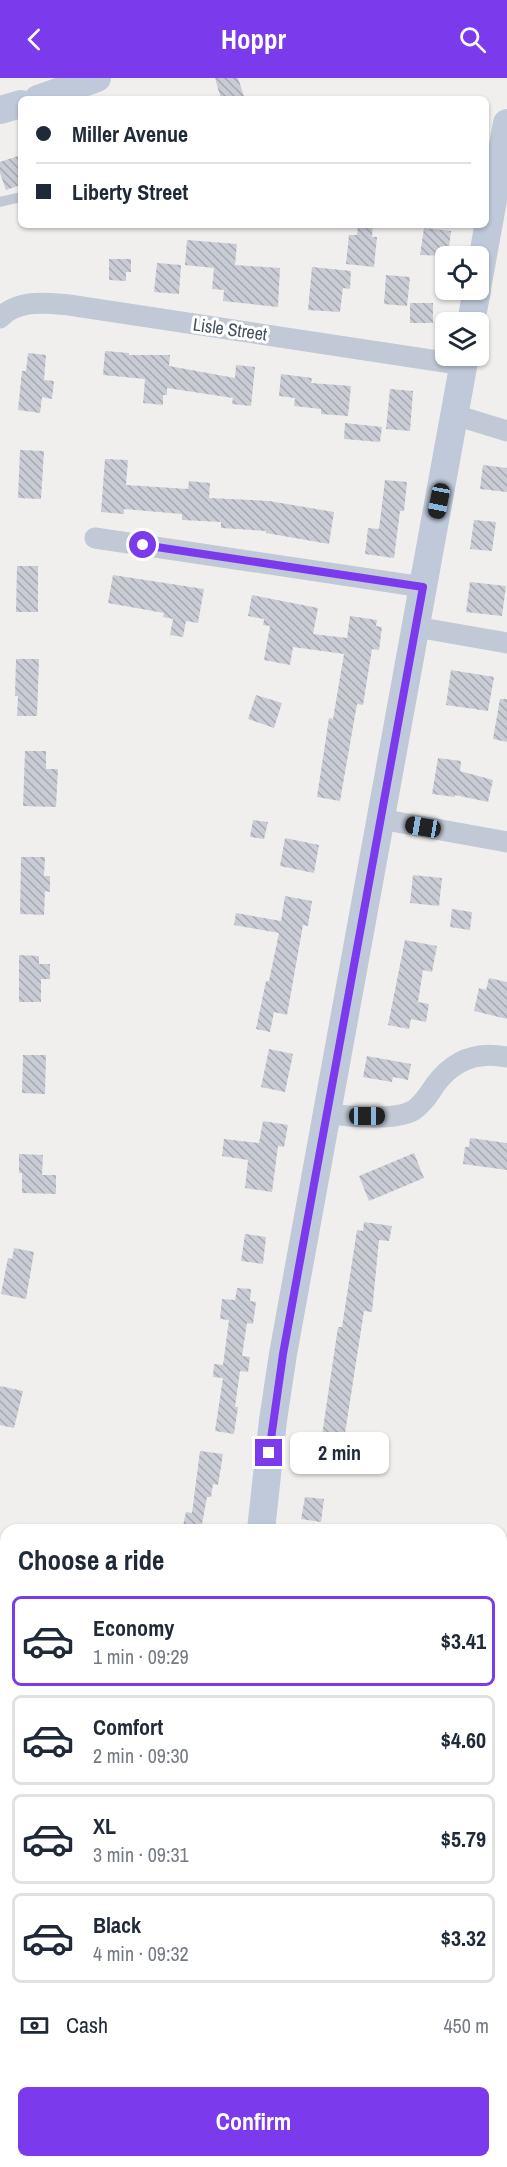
<!DOCTYPE html>
<meta charset="utf-8">
<style>
:root{--surface:#fff;--page:#f6f6f7;--text:#1f2937;--muted:#747a83;--line:#e0e1e3;--accent:#7c3aed}
body{margin:0;font-family:"Archivo Narrow",sans-serif;background:var(--page);color:var(--text);height:100vh;display:flex;flex-direction:column;font-size:22px;white-space:nowrap}
*{box-sizing:border-box;margin:0}
p{font-size:20px;color:var(--muted)}
.icon{flex:none;width:33px;height:33px;fill:none;stroke:currentColor;stroke-width:2;stroke-linecap:round;stroke-linejoin:round}
.map{position:relative;flex:1;overflow:hidden}
.drawer{position:absolute;left:0px;top:1446px;width:507px;height:644px;display:flex;flex-direction:column;background:var(--surface);border-radius:18px 18px 0 0;box-shadow:0 2px 4px #0004}
.drawer>*{flex:none}
.hud{position:absolute;left:18px;top:18px;width:471px;height:132px;border-radius:9px;box-shadow:0 2px 4px #0004;display:grid;align-content:center;height:132px;padding:0 18px;background:var(--surface)}
.fabs{position:absolute;left:435px;top:168px;display:grid;gap:12px}
.fabs a{display:grid;place-items:center;width:54px;height:54px;border-radius:9px;background:var(--surface);box-shadow:0 2px 4px #0004;font-size:30px}
.end{position:absolute;width:27px;height:27px;margin:-14px;border:8px solid #7c3aed;background:#fff;box-shadow:0 0 0 3px #fff}
.from{border-radius:50%}
.bubble{position:absolute;height:42px;border-radius:9px;background:var(--surface);box-shadow:0 2px 4px #0004;font-size:20px;font-weight:800;line-height:42px;text-align:center}
.car{position:absolute;width:18px;height:36px;margin:-18px -9px;border-radius:8px;box-shadow:0 0 4px 2px #0007;background:linear-gradient(#222 24%,#8ab4d8 0 40%,#222 0 76%,#8ab4d8 0 86%,#222 0)}
.hud b{display:flex;align-items:center;gap:21px;height:57px;font-size:22px}
.hud b+b{border-top:2px solid var(--line)}
.hud i{width:15px;height:15px;background:var(--text)}
ul{padding:0;list-style:none}
li{display:flex;align-items:center;gap:18px;height:90px;margin:0 12px 9px;padding:0 6px;border:3px solid var(--line);border-radius:9px}
li div{flex:1}
li b{display:block;font-size:22px}
li em{font-style:normal;font-weight:800}
li.selected{border-color:var(--accent)}
li>.icon{width:54px;height:54px;stroke-width:1.5}
h2{padding:0 18px;font-size:27px;line-height:72px}
.pay{display:flex;align-items:center;gap:15px;height:66px;padding:0 18px;font-size:22px}
.pay p{margin-inline-start:auto}
.action{display:flex;gap:12px;margin-top:auto;padding:12px 18px}
.action a{flex:1;height:69px;border-radius:9px;background:var(--accent);color:#fff;font-size:24px;font-weight:800;line-height:69px;text-align:center}
header{display:flex;justify-content:space-between;align-items:center;height:78px;padding:0 18px;background:var(--accent);color:#fff;font-size:27px;font-weight:800}
.map>svg:first-child{display:block}
.building{fill:url(#building-back-hatch)}
.lines{fill:none;stroke-linecap:round;stroke-linejoin:round}
.service{stroke:#c0c9d5;stroke-width:10}
.minor{stroke:#c0c9d5;stroke-width:21}
.secondary{stroke:#bfc9da;stroke-width:28}
.route{stroke:#7c3aed;stroke-width:8}
.labels{text-anchor:middle;dominant-baseline:central;stroke-width:6;stroke-linejoin:round;paint-order:stroke}
.street-label{font-size:18px;fill:#444f5e;stroke:#fff}
</style>
<header><svg class="icon" aria-label="back" viewBox="0 0 24 24"><path d="M15 5l-7 7 7 7"/></svg>Hoppr<svg class="icon" aria-label="search" viewBox="0 0 24 24"><circle cx="10" cy="10" r="6"/><path d="M15 15l6 6"/></svg></header>
<div class="map">
<svg width="507" height="2089" viewBox="0 0 507 2089">
<defs>
<pattern id="building-back-hatch" width="6" height="6" patternUnits="userSpaceOnUse" patternTransform="scale(1.5)"><rect width="6" height="6" fill="#caccd5"/><path d="M-1 5l2 2M0 0l6 6M5-1l2 2" fill="none" stroke="#a6a8b0"/></pattern>
</defs>
<rect width="100%" height="100%" fill="#f1efee"/>
<path class="building" d="M215,0H238L245,21H221Z
M21,77V107L6,112L0,95V84Z
M358,147H373L372,159H377L374,189L346,186L349,157H357Z
M424,150L451,153L448,178L420,177Z
M187,162L237,166L235,187L280,190L278,229L223,223L224,212L212,211L214,190L185,187Z
M109,181H131V194H126V203L109,202Z
M157,185L181,187L179,216L154,214Z
M312,189L351,193L350,211L343,210L340,234L308,232Z
M386,197L410,199L407,228L384,226Z
M410,225H433V245H410Z
M105,273L129,275V277H170L169,288L235,300L236,287L255,289L251,328L232,326L233,320L167,310V317H163V327L143,325L145,301L103,297Z
M28,275L46,277L44,302L54,303L52,321L42,319L40,335L18,332L22,293H26Z
M281,296L312,300L311,305L351,308L348,338L321,336V331L294,328L295,320L279,318Z
M390,311L413,313L410,353L386,351Z
M345,345L382,349L380,364L344,361Z
M20,372L44,373L41,421L18,420Z
M105,381L128,382L126,407L188,411L189,403L210,405L209,420L269,423L334,434L329,466L266,455V453L221,450V444L182,442V436L124,431V436L101,434Z
M483,387L507,390V414L480,411Z
M385,402L407,404L404,433H400L394,480L365,476L368,450L379,451Z
M474,442L496,444L492,473L470,471Z
M17,488H38V534H16Z
M113,497L204,511L198,545L186,543L183,559L170,557L173,541L163,539L164,535L108,525Z
M470,504L506,508L502,538L466,534Z
M252,517L318,530L313,556L347,560L350,538L377,542L376,548L382,549L379,572L372,571L363,627L357,626L340,723L317,719L329,640L333,641L344,576L293,569L290,587L264,582L270,548L263,547L264,541L248,538Z
M16,581H39L37,638H17L18,618H15Z
M451,592L494,599L488,633L446,627Z
M256,617L282,625L274,650L248,641Z
M500,621H507V664L493,661Z
M25,673H46V691H58L56,729L23,728Z
M438,680L461,683L460,693L493,702L488,724L455,717V719L432,716Z
M253,742L268,744L264,761L250,759Z
M285,760L319,767L314,795L280,788Z
M21,779H45L44,798H50V814L45,813L44,837L20,836Z
M413,797L442,800L439,828L410,825Z
M285,818L312,823L308,848L303,847L287,937L274,934L270,954L256,951L266,903H269L279,855L234,847L236,835L281,843Z
M452,831L472,834L470,852L450,849Z
M405,862L437,868L432,894L423,892L418,924L429,926L426,944L411,941L409,951L388,947Z
M19,877L39,878V886H50V901H41V924H19Z
M489,900L507,904V941L474,933L479,910L486,912Z
M269,971L293,976L285,1014L261,1009Z
M23,977H46L45,1016L22,1015Z
M367,978L411,986L408,1002L393,999L392,1004L363,999Z
M263,1043L288,1047L284,1069L278,1068L272,1114L245,1110L248,1082L222,1078L224,1061L259,1065Z
M470,1060L507,1065V1092L463,1086L465,1069H469Z
M414,1075L424,1100L369,1123L359,1098Z
M19,1076L43,1077L42,1097H56V1116L22,1115V1095H19Z
M364,1144L392,1148L389,1163L379,1162L372,1234L364,1233L339,1394L317,1391L338,1249H342L357,1152L363,1153Z
M245,1156L266,1159L263,1186L241,1183Z
M14,1170L34,1174L26,1221L1,1216L8,1180L12,1181Z
M237,1210L251,1211L250,1223L256,1224L253,1246L247,1245L242,1278L250,1279L248,1294L240,1293L235,1329H238L234,1356L215,1353L223,1300L213,1299L214,1286L223,1287L229,1242L220,1241L222,1221L235,1222Z
M0,1308L23,1313L14,1350L0,1347Z
M200,1373L223,1376L218,1407L213,1406L211,1419H207L201,1452H182L186,1434L192,1435Z
M305,1419L324,1421L321,1444L301,1441Z"/>
<g class="lines">
<path class="service" d="M0,124L21,119"/>
<path class="minor" d="M0,240C18,221 45,225 69,227L464,287
M455,337L507,353
M95,460L423,509
M416,549L507,565
M380,741L507,764
M327,1035C348,1039 396,1043 414,1032C423,1026 429,1016 435,1007C453,982 477,973 507,979
M501,1939L507,1941"/>
<path class="secondary" d="M38,21L97,0
M0,32L21,26
M478,205L507,45
M471,244L477,212
M261,1452L273,1342L283,1276L465,278
M0,2023L6,2011"/>
</g>
<g class="lines">
<path class="route" d="M143,467L423,509L283,1276L269,1375"/>
</g>
<g class="labels">
<g class="street-label">
<text transform="translate(230 251) rotate(8)">Lisle Street</text>
</g>
</g>
</svg>
<div class="fabs">
<a><svg class="icon" aria-label="locate" viewBox="0 0 24 24"><circle cx="12" cy="12" r="6"/><path d="M12 2v4M12 18v4M2 12h4M18 12h4"/></svg></a>
<a><svg class="icon" aria-label="layers" viewBox="0 0 24 24"><path d="M12 4l9 5-9 5-9-5zM3 14l9 5 9-5"/></svg></a>
</div>
<i class="end from" style="left:143px;top:467px"></i>
<i class="end" style="left:269px;top:1375px"></i>
<div class="bubble" style="left:290px;top:1354px;width:99px">2 min</div>
<i class="car" style="left:439px;top:423px;rotate:191deg"></i>
<i class="car" style="left:423px;top:749px;rotate:280deg"></i>
<i class="car" style="left:367px;top:1038px;rotate:90deg"></i>
<div class="hud">
<b><i class="from"></i>Miller Avenue</b>
<b><i></i>Liberty Street</b>
</div>
<section class="drawer">
<h2>Choose a ride</h2>
<ul>
<li class="selected"><svg class="icon" aria-label="car" viewBox="0 0 24 24"><path d="M5 17H2v-5l4-1 3-4h7l3 4 3 1v5h-3M9 17h6M6 11h13"/><circle cx="7" cy="17" r="2"/><circle cx="17" cy="17" r="2"/></svg><div><b>Economy</b><p>1 min · 09:29</p></div><em>$3.41</em></li>
<li><svg class="icon" aria-label="car" viewBox="0 0 24 24"><path d="M5 17H2v-5l4-1 3-4h7l3 4 3 1v5h-3M9 17h6M6 11h13"/><circle cx="7" cy="17" r="2"/><circle cx="17" cy="17" r="2"/></svg><div><b>Comfort</b><p>2 min · 09:30</p></div><em>$4.60</em></li>
<li><svg class="icon" aria-label="car" viewBox="0 0 24 24"><path d="M5 17H2v-5l4-1 3-4h7l3 4 3 1v5h-3M9 17h6M6 11h13"/><circle cx="7" cy="17" r="2"/><circle cx="17" cy="17" r="2"/></svg><div><b>XL</b><p>3 min · 09:31</p></div><em>$5.79</em></li>
<li><svg class="icon" aria-label="car" viewBox="0 0 24 24"><path d="M5 17H2v-5l4-1 3-4h7l3 4 3 1v5h-3M9 17h6M6 11h13"/><circle cx="7" cy="17" r="2"/><circle cx="17" cy="17" r="2"/></svg><div><b>Black</b><p>4 min · 09:32</p></div><em>$3.32</em></li>
</ul>
<div class="pay"><svg class="icon" aria-label="cash" viewBox="0 0 24 24"><path d="M3 7h18v10H3z"/><circle cx="12" cy="12" r="2"/></svg>Cash<p>450 m</p></div>
<div class="action"><a>Confirm</a></div>
</section>
</div>
